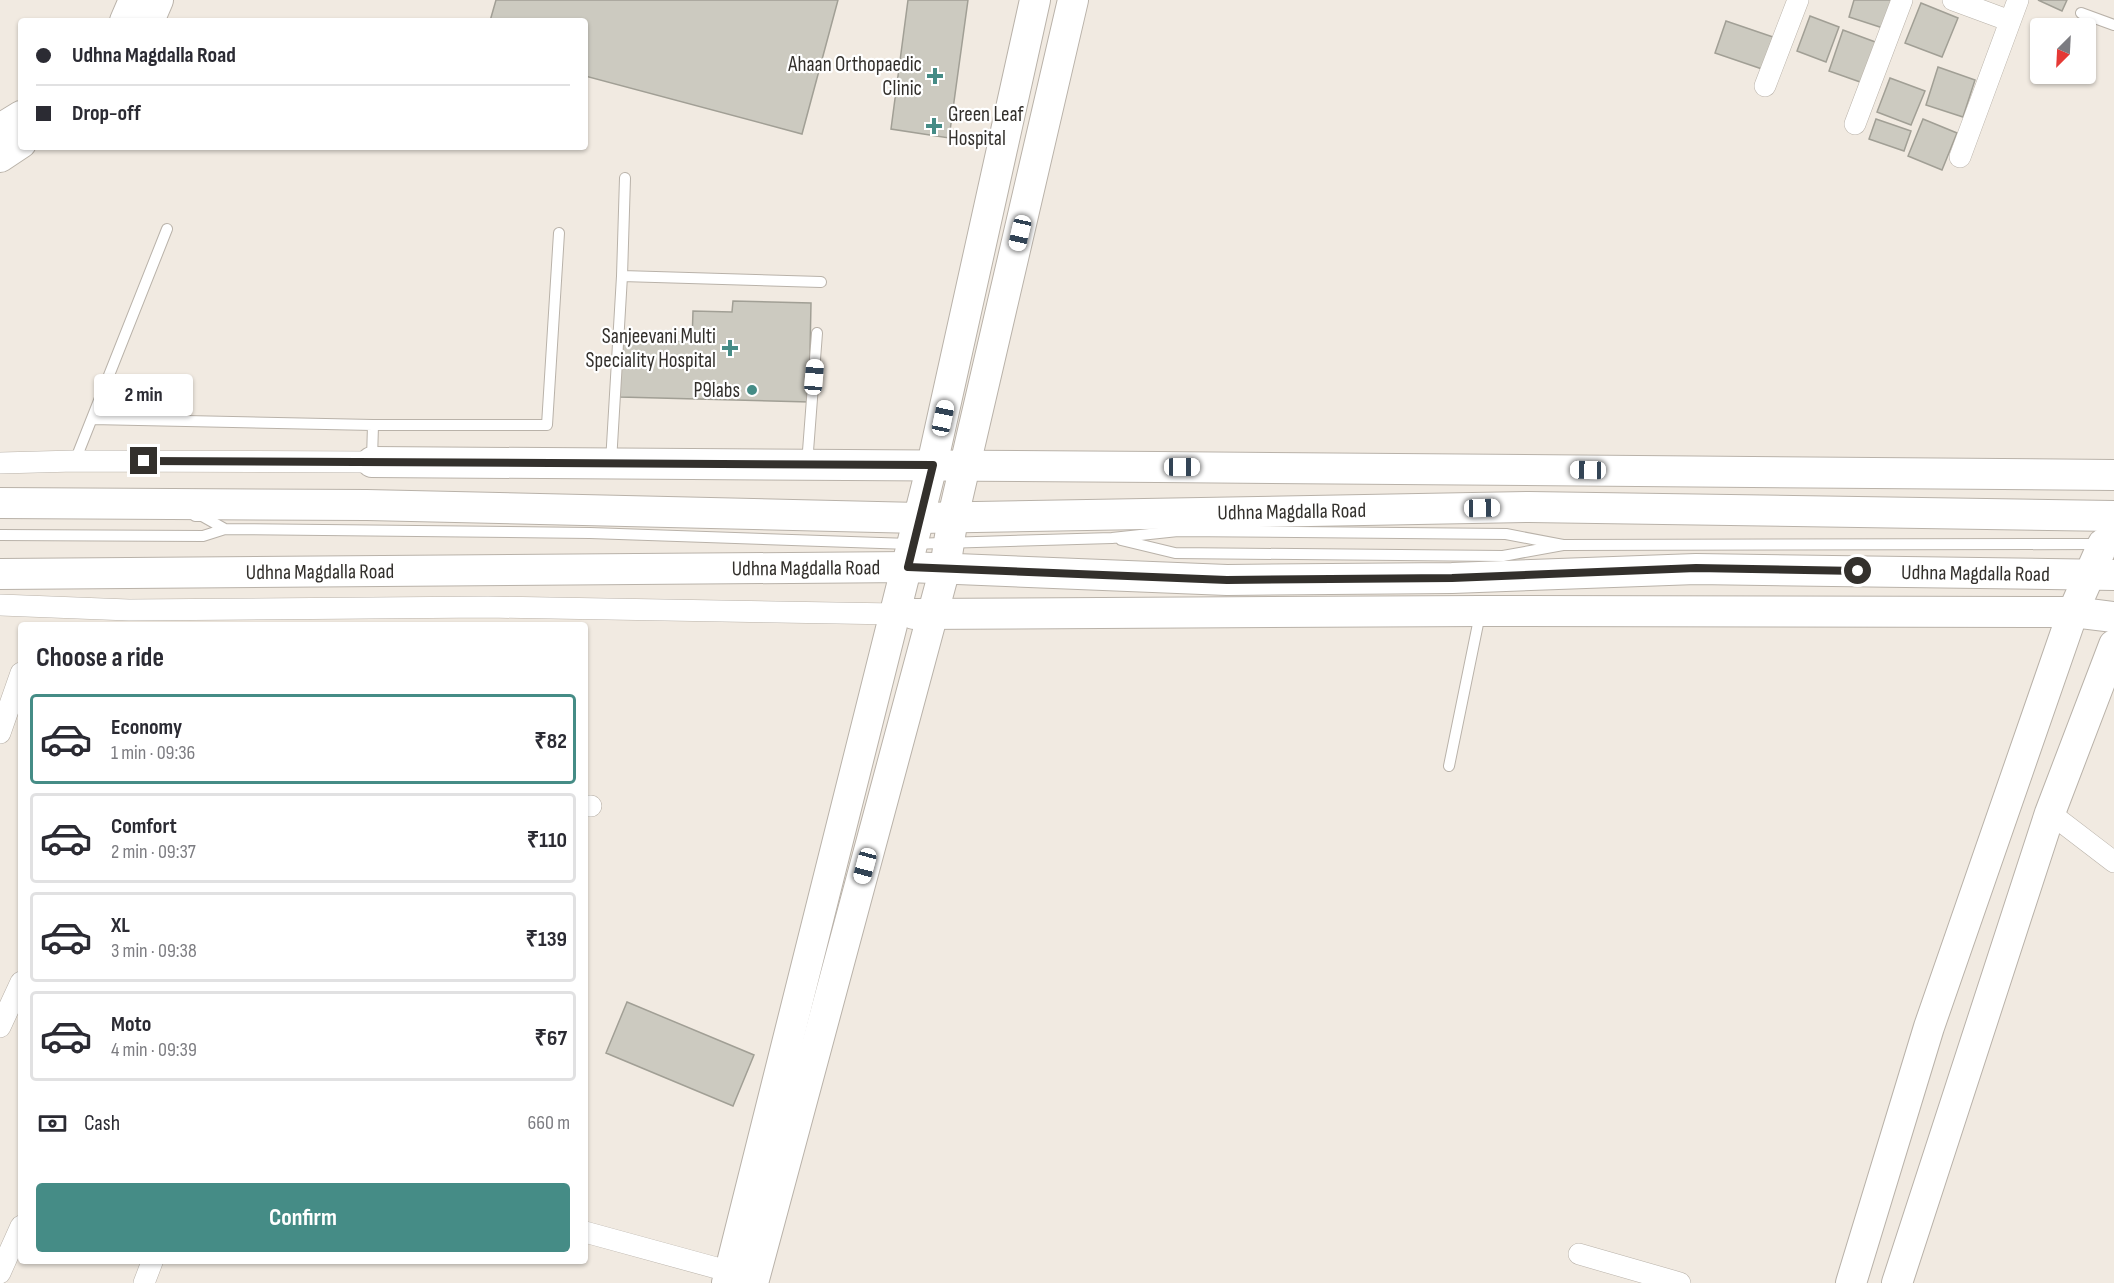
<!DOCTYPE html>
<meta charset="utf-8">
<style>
:root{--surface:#fff;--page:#f2f2f3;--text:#2b2b33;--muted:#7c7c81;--line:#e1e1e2;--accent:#458c86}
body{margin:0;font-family:"Sofia Sans Condensed",sans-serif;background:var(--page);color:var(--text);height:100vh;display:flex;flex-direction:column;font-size:22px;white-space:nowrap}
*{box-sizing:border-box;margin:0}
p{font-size:20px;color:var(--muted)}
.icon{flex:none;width:33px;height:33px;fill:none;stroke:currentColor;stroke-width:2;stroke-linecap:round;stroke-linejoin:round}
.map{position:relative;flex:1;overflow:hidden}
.drawer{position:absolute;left:18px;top:622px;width:570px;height:642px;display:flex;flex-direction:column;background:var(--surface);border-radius:6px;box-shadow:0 2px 4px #0004}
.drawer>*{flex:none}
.hud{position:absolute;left:18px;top:18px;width:570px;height:132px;border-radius:6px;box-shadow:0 2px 4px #0004;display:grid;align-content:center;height:132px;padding:0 18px;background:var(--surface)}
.needle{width:39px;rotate:204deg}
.tools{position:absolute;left:2030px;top:18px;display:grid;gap:12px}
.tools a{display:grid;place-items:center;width:66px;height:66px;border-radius:6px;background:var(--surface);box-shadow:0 2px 4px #0004;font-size:30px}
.end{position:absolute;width:27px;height:27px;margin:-14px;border:8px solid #33302c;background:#fff;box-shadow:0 0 0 3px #fff}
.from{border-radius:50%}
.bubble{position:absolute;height:42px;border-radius:6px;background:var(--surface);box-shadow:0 2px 4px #0004;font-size:20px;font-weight:700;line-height:42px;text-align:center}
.car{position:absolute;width:18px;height:36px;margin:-18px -9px;border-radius:8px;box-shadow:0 0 4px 2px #0007;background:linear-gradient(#fff 24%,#345 0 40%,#fff 0 76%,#345 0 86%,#fff 0)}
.hud b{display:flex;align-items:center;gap:21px;height:57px;font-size:22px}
.hud b+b{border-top:2px solid var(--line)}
.hud i{width:15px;height:15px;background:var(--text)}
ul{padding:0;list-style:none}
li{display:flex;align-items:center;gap:18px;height:90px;margin:0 12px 9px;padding:0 6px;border:3px solid var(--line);border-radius:6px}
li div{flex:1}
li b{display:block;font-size:22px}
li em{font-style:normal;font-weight:700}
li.active{border-color:var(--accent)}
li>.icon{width:54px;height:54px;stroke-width:1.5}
h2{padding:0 18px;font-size:27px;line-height:72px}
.pay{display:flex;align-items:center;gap:15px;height:66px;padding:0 18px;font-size:22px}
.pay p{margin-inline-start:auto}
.button{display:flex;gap:12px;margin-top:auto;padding:12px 18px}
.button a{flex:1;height:69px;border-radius:6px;background:var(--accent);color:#fff;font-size:24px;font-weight:700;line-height:69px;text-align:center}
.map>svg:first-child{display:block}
.building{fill:#cccac0;stroke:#a19f95;stroke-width:1.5}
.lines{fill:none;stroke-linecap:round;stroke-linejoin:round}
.lane-casing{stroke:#b9b2a9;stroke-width:12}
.street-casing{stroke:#b9b2a9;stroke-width:22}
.secondary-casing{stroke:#b9b2a9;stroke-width:32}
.lane{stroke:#fff;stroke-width:10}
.street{stroke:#fff;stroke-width:21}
.secondary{stroke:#fff;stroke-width:30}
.route{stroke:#33302c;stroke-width:8}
.poi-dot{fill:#458c86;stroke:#fff;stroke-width:2}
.labels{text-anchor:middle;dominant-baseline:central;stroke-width:4.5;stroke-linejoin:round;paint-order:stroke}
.poi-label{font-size:21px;fill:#33302c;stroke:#fff;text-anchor:end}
.street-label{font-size:21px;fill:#33302c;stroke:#fff}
</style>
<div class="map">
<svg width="2114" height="1283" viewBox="0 0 2114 1283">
<rect width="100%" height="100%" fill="#f1eae1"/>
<path class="building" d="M496,0H838L802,134L585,76V21H490Z
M908,0H968L949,138L891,129Z
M1854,0H1895L1886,29L1849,17Z
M2038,0H2067L2062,11Z
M1921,3L1958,18L1942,57L1905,43Z
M1810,16L1839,27L1826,62L1797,51Z
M1726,21L1773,37L1762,69L1715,53Z
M1843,30L1878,43L1863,83L1829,71Z
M1938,67L1975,80L1963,117L1926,105Z
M1890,78L1925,91L1911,125L1877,112Z
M1876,119L1911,131L1904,151L1869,139Z
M1923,119L1957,133L1942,170L1908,156Z
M733,301L811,303L809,402L620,397L621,340L692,342L693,311L732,312Z
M627,1002L754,1055L733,1106L606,1053Z"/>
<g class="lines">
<g class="lane-casing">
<path id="lane" d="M2081,13L2114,25
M622,276L821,282
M92,419L373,425H547L559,233
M372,459L373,425
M75,461L167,229
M611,462L622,276L625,178
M807,464L817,333
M195,516H202L225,529
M0,535L203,536L225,529L590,533L910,544L1112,538L1178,531L1506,534L1563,545
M1121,540L1175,553L1503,556L1563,545L2099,544
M1449,766L1480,614"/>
</g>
<g class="street-casing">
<path id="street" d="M1953,0L2010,21
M1765,86L1798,0
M1855,124L1902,0
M1960,157L2018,0
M0,463L75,461L372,462
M0,605L129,610L488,607L896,614
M0,733L21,673
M585,806H591
M2050,813L2114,862
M0,1027L21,982
M585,1232L742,1275
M1579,1254L1680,1283
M0,1273L21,1226
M144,1283L152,1262"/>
</g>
<g class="secondary-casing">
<g id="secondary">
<path d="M125,21L134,0"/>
<path d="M149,21L158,0"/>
<path d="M0,129L21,116"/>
<path d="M0,157L21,143"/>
<path d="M372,462L1158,467L2114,475"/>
<path id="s1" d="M0,503L367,505L919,518L1529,507L2114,516"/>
<path id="s2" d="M0,574L908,567L1227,580L1452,578L1696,569L2114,575"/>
<path d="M914,614L1481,611L2073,612L2114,617"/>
<path d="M727,1283L932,465L1035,0"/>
<path d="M753,1283L945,568L953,517L1073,0"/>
<path d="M1851,1283L1929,1027L2073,612L2103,544L2114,538"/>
<path d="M1897,1283L2050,813L2114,645"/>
</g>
</g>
<use href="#lane" class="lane"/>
<use href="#street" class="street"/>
<use href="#secondary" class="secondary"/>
</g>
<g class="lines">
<path class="route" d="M144,461L933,465L908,567L1227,580L1452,578L1696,568L1858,571"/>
</g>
<g class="poi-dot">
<path d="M932 67h6v6h6v6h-6v6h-6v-6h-6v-6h6z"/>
<path d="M931 117h6v6h6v6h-6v6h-6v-6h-6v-6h6z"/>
<path d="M727 339h6v6h6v6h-6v6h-6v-6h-6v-6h6z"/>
<circle cx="752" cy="390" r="6"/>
</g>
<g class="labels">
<g class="poi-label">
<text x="922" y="64">Ahaan Orthopaedic<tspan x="922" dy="24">Clinic</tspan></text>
<text x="948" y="114" text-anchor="start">Green Leaf<tspan x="948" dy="24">Hospital</tspan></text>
<text x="716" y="336">Sanjeevani Multi<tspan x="716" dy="24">Speciality Hospital</tspan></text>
<text x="740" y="390">P9labs</text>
</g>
<g class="street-label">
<text stroke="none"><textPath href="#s1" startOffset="1292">Udhna Magdalla Road</textPath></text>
<text stroke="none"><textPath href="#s2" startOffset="806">Udhna Magdalla Road</textPath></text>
<text stroke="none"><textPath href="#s2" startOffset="320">Udhna Magdalla Road</textPath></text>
<text stroke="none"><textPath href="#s2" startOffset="1976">Udhna Magdalla Road</textPath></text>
</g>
</g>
</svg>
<div class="tools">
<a><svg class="needle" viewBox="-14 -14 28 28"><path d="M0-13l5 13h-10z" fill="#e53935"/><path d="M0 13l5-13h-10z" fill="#7c7c81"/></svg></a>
</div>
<i class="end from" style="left:1858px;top:571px"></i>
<i class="end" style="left:144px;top:461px"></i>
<div class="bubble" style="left:94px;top:374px;width:99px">2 min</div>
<i class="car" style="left:1020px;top:233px;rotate:193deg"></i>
<i class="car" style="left:814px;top:377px;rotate:5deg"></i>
<i class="car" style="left:943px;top:418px;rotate:12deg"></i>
<i class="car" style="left:1182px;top:467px;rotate:90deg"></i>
<i class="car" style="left:1588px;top:470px;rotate:271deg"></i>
<i class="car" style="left:1482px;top:508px;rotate:89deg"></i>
<i class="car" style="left:865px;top:866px;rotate:195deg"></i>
<div class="hud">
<b><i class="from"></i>Udhna Magdalla Road</b>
<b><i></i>Drop-off</b>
</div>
<section class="drawer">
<h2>Choose a ride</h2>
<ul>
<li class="active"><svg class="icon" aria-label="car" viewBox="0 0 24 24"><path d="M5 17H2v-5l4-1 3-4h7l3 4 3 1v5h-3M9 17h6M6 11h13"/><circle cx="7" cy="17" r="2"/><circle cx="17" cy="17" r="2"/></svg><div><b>Economy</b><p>1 min · 09:36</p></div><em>₹82</em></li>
<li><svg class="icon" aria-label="car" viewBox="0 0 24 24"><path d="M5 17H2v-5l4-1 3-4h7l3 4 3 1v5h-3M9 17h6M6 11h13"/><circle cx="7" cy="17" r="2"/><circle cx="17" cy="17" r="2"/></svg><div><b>Comfort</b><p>2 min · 09:37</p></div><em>₹110</em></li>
<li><svg class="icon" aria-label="car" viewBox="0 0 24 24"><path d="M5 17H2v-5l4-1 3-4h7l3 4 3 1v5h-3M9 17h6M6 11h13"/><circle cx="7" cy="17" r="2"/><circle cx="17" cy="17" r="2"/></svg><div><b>XL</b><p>3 min · 09:38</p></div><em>₹139</em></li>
<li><svg class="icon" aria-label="car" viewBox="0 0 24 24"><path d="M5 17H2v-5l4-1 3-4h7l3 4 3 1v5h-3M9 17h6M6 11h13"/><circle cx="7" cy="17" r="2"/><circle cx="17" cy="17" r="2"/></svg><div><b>Moto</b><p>4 min · 09:39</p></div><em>₹67</em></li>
</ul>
<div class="pay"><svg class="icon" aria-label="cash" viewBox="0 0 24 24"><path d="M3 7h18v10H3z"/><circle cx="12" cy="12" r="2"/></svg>Cash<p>660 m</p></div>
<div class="button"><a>Confirm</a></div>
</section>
</div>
